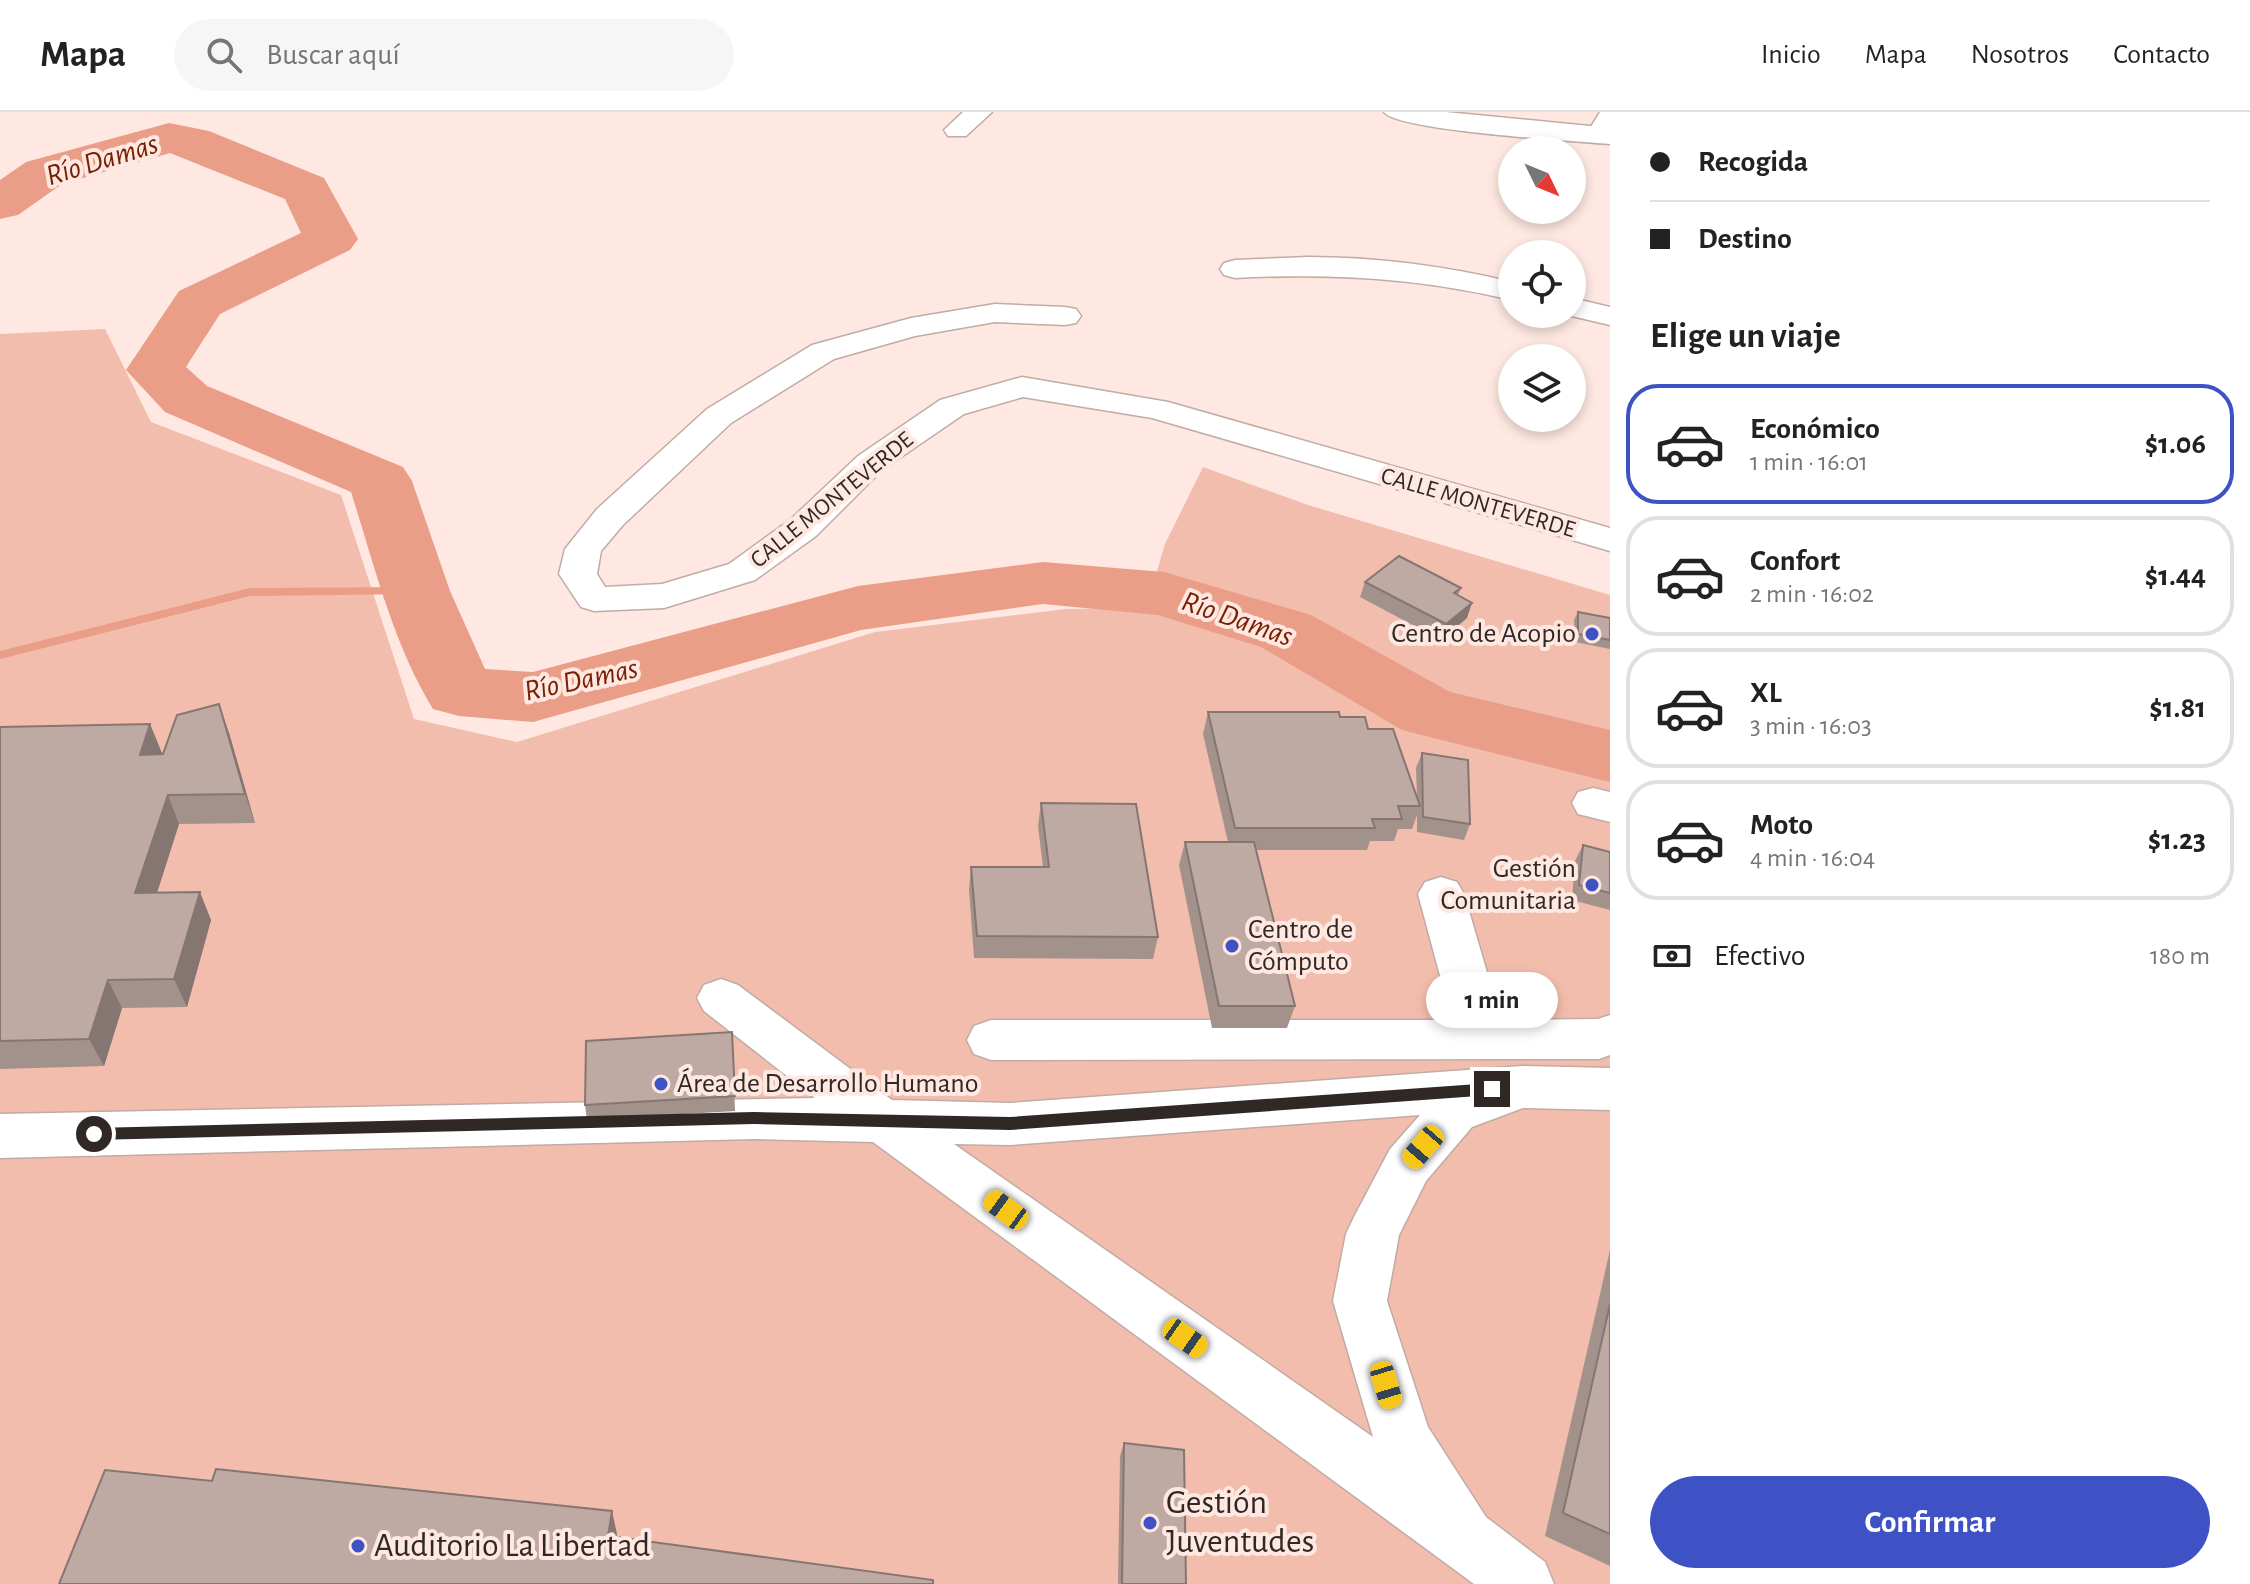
<!DOCTYPE html>
<html lang="es">
<meta charset="utf-8">
<style>
:root{--surface:#fff;--page:#f6f6f6;--text:#222;--muted:#767676;--line:#e0e0e0;--accent:#3e52c5}
body{margin:0;font-family:"Alegreya Sans",sans-serif;background:var(--page);color:var(--text);height:100vh;display:flex;flex-direction:column;font-size:30px;white-space:nowrap}
*{box-sizing:border-box;margin:0}
p{font-size:26px;color:var(--muted)}
.icon{flex:none;width:44px;height:44px;fill:none;stroke:currentColor;stroke-width:2;stroke-linecap:round;stroke-linejoin:round}
.map{position:relative;flex:1;overflow:hidden}
.sheet{display:flex;flex-direction:column;background:var(--surface);width:640px}
.sheet>*{flex:none}
.hud{display:grid;align-content:center;height:176px;padding:0 40px;background:var(--surface)}
.needle{width:52px;rotate:133deg}
.controls{position:absolute;left:1498px;top:24px;display:grid;gap:16px}
.controls a{display:grid;place-items:center;width:88px;height:88px;border-radius:50%;background:var(--surface);box-shadow:0 4px 12px #0003;font-size:40px}
.end{position:absolute;width:36px;height:36px;margin:-18px;border:10px solid #302825;background:#fff;box-shadow:0 0 0 4px #fff}
.from{border-radius:50%}
.bubble{position:absolute;height:56px;border-radius:28px;background:var(--surface);box-shadow:0 4px 12px #0003;font-size:26px;font-weight:600;line-height:56px;text-align:center}
.car{position:absolute;width:24px;height:48px;margin:-24px -12px;border-radius:10px;box-shadow:0 0 6px 2px #0007;background:linear-gradient(#f5c518 24%,#345 0 40%,#f5c518 0 76%,#345 0 86%,#f5c518 0)}
.hud b{display:flex;align-items:center;gap:28px;height:76px;font-size:30px}
.hud b+b{border-top:2px solid var(--line)}
.hud i{width:20px;height:20px;background:var(--text)}
ul{padding:0;list-style:none}
li{display:flex;align-items:center;gap:24px;height:120px;margin:0 16px 12px;padding:0 24px;border:4px solid var(--line);border-radius:32px}
li div{flex:1}
li b{display:block;font-size:30px}
li em{font-style:normal;font-weight:600}
li.selected{border-color:var(--accent)}
li>.icon{width:72px;height:72px;stroke-width:1.5}
h2{padding:0 40px;font-size:36px;line-height:96px}
.pay{display:flex;align-items:center;gap:20px;height:88px;padding:0 40px;font-size:30px}
.pay p{margin-inline-start:auto}
.primary-button{display:flex;gap:16px;margin-top:auto;padding:16px 40px}
.primary-button a{flex:1;height:92px;border-radius:48px;background:var(--accent);color:#fff;font-size:32px;font-weight:600;line-height:92px;text-align:center}
header{display:flex;align-items:center;gap:48px;box-sizing:border-box;height:112px;padding:0 40px;background:var(--surface);border-bottom:2px solid var(--line)}
header strong{font-size:38px}
nav{display:flex;gap:44px;margin-inline-start:auto;font-size:28px}
.search{width:560px;height:72px;background:var(--page);display:flex;align-items:center;gap:20px;box-sizing:border-box;padding:0 28px;border-radius:44px;color:var(--muted);font-size:30px}
main{display:flex;flex:1;min-height:0}
.map>svg:first-child{display:block}
.green{fill:#f2bdad}
.lines{fill:none;stroke-linecap:round;stroke-linejoin:round}
.stream{fill:#ea9e87;fill-rule:evenodd}
.river{fill:#ea9e87;fill-rule:evenodd}
.minor-casing{stroke:#c0aba5;stroke-width:3}
.major-casing{stroke:#c0aba5;stroke-width:3}
.minor{fill:#fff;fill-rule:evenodd}
.major{fill:#fff;fill-rule:evenodd}
.wall{fill:#a3918c}
.shaded-wall{fill:#857672}
.building{fill:#bea9a3;stroke:#857672;stroke-width:2}
.route{fill:#302825}
.poi-dot{fill:#3e52c5;stroke:#fee8e1;stroke-width:3}
.labels{text-anchor:middle;dominant-baseline:central;stroke-width:8;stroke-linejoin:round;paint-order:stroke}
.far-street-label{font-size:24px;fill:#302825;stroke:#fee8e1}
.poi-label{font-size:28px;fill:#302825;stroke:#fee8e1;text-anchor:end}
.water-label{font-size:30px;font-style:italic;fill:#782001;stroke:#fee8e1}
.near-poi-label{font-size:34px;fill:#302825;stroke:#fee8e1;text-anchor:start}
</style>
<header>
<strong>Mapa</strong>
<div class="search"><svg class="icon" aria-label="search" viewBox="0 0 24 24"><circle cx="10" cy="10" r="6"/><path d="M15 15l6 6"/></svg>Buscar aquí</div>
<nav><a>Inicio</a><a>Mapa</a><a>Nosotros</a><a>Contacto</a></nav>
</header>
<main>
<div class="map">
<svg width="1610" height="1472" viewBox="0 0 1610 1472">
<rect width="100%" height="100%" fill="#fee8e1"/>
<path class="green" d="M105,217L151,310L341,383L414,607L517,630L875,520L1066,497L1146,496L1165,432L1203,355L1308,393L1610,483V1472H0V222Z"/>
<g class="lines">
<path class="stream" d="M416,475L422,479L420,482L250,484L0,547V539L250,476Z"/>
<path class="river" d="M169,11L209,19L324,66L358,127L350,138L220,202L186,255L207,274L403,355L412,369L450,479L485,557L533,560L858,474L1043,450L1164,460L1311,503L1450,580L1610,618V670L1402,618L1261,535L1158,503L1043,492L861,518L533,610L459,604L433,597C393,532 374,452 351,380L165,300L126,258L179,179L301,121L285,87L170,41L62,72L18,103L0,107V68L26,50Z"/>
<g class="minor-casing">
<path id="minor" d="M963,0H992L966,24H948L944,18Z
M1600,0H1610V26L1599,31L1590,29L1586,23Z
M1308,145C1378,145 1444,154 1512,170V188C1419,166 1330,161 1235,166L1224,163L1220,157L1224,151L1235,148Z
M1572,186L1610,195V213L1563,202H1572Z
M995,192L1065,195L1076,197L1081,204L1076,211L1065,213L995,210L915,224L834,247L731,311L623,413L601,439L597,462L605,475L662,472L729,452L790,408L858,344L940,288L1022,265L1168,290L1610,416V439L1152,306L1023,285L964,302L882,358L816,424L755,468L664,496L594,499L581,495L559,462L565,437L597,397L707,297L812,233L911,206Z
M1593,676L1610,680V710L1578,702L1572,691L1578,680Z
M1441,765L1457,770L1464,782L1501,908L1598,907L1610,903V943L1599,947L991,948L974,942L967,928L974,914L991,908H1452L1418,782L1425,770Z
M721,867L738,873L892,988L1010,991L1522,954L1610,956V998L1523,996L1472,1015L1426,1069L1399,1123L1387,1189L1428,1315L1486,1405L1545,1450L1554,1472H1474L873,1030L754,1027L0,1046V1002L815,986L704,899L697,886L704,873ZM1420,1003L1390,1037L1354,1105L1346,1122L1333,1189L1373,1325L954,1032L1010,1033Z"/>
</g>
<g class="major-casing">
<path id="major" d="M1384,0H1446L1610,16V32C1577,29 1397,19 1384,0Z"/>
</g>
<use href="#minor" class="minor"/>
<use href="#major" class="major"/>
</g>
<path class="wall" d="M1365,470L1461,476L1458,483L1467,506L1441,528L1360,485Z
M1578,500L1610,506V537L1575,530L1574,508Z
M1208,600L1340,605L1368,617L1417,684L1416,656L1422,641L1470,712L1464,728L1417,720V703L1412,717H1398L1394,729H1370L1367,738H1256L1295,894L1287,916H1212L1179,753L1185,730H1228L1203,622Z
M150,612L161,642L229,621L255,711L179,712L157,780L211,808L187,895L122,896L104,954L0,957V615Z
M1041,691L1158,825L1153,847L974,846L969,777L971,755H1043L1038,714Z
M1583,733L1610,740V798L1572,788L1575,749Z
M732,920L735,999L587,1008L585,993Z
M1610,1138V1454L1545,1424Z
M1124,1331L1186,1472H1118L1120,1344Z"/>
<path class="shaded-wall" d="M1472,491L1467,506L1441,528L1446,512Z
M219,592L229,621L255,711L245,682Z
M150,612L162,641L151,672L140,643Z
M168,683L179,712L148,809L135,781Z
M200,780L211,808L187,895L174,867Z
M108,868L122,896L104,954L89,927Z
M612,1399L617,1422L613,1446L608,1424Z"/>
<path class="building" d="M1399,444L1461,476L1454,481L1472,491L1446,512L1365,470Z
M1578,500L1610,506V528L1578,522Z
M219,592L245,682L168,683L135,781L200,780L174,867L108,868L89,927L0,929V615L150,612L140,643L163,642L177,603Z
M1208,600H1339L1340,605H1365L1368,617H1393L1420,694H1398L1402,707H1372L1375,716H1235Z
M1422,641L1468,648L1470,712L1423,705Z
M1041,691L1136,692L1158,825L977,824L971,755H1049Z
M1185,730H1254L1295,894H1219Z
M1583,733L1610,740V781L1579,773Z
M732,920L735,984L585,993L586,929Z
M1610,1192V1422L1563,1401Z
M1124,1331L1184,1338L1186,1472H1122Z
M216,1357L612,1399L608,1424L933,1468V1472H59L105,1358L212,1369Z"/>
<path class="route" d="M1492,971L1499,977L1492,983L1010,1018L754,1012L94,1028L87,1022L94,1016L754,1000L1010,1005Z"/>
<g class="poi-dot">
<circle cx="1592" cy="522" r="8"/>
<circle cx="1592" cy="773" r="8"/>
<circle cx="1232" cy="834" r="8"/>
<circle cx="661" cy="972" r="8"/>
<circle cx="1150" cy="1411" r="8"/>
<circle cx="358" cy="1434" r="8"/>
</g>
<g class="labels">
<g class="far-street-label">
<text transform="translate(832 388) rotate(-39)">CALLE MONTEVERDE</text>
<text transform="translate(1478 391) rotate(16)">CALLE MONTEVERDE</text>
</g>
<g class="poi-label">
<text x="1576" y="522">Centro de Acopio</text>
<text x="1576" y="757">Gestión<tspan x="1576" dy="32">Comunitaria</tspan></text>
<text x="1248" y="818" text-anchor="start">Centro de<tspan x="1248" dy="32">Cómputo</tspan></text>
<text x="677" y="972" text-anchor="start">Área de Desarrollo Humano</text>
</g>
<g class="water-label">
<text transform="translate(102 48) rotate(-17)">Río Damas</text>
<text transform="translate(1237 507) rotate(19)">Río Damas</text>
<text transform="translate(581 568) rotate(-12)">Río Damas</text>
</g>
<g class="near-poi-label">
<text x="1166" y="1391">Gestión<tspan x="1166" dy="39">Juventudes</tspan></text>
<text x="374" y="1434">Auditorio La Libertad</text>
</g>
</g>
</svg>
<div class="controls">
<a><svg class="needle" viewBox="-14 -14 28 28"><path d="M0-13l5 13h-10z" fill="#e53935"/><path d="M0 13l5-13h-10z" fill="#767676"/></svg></a>
<a><svg class="icon" aria-label="locate" viewBox="0 0 24 24"><circle cx="12" cy="12" r="6"/><path d="M12 2v4M12 18v4M2 12h4M18 12h4"/></svg></a>
<a><svg class="icon" aria-label="layers" viewBox="0 0 24 24"><path d="M12 4l9 5-9 5-9-5zM3 14l9 5 9-5"/></svg></a>
</div>
<i class="end from" style="left:94px;top:1022px"></i>
<i class="end" style="left:1492px;top:977px"></i>
<div class="bubble" style="left:1426px;top:860px;width:132px">1 min</div>
<i class="car" style="left:1423px;top:1035px;rotate:221deg"></i>
<i class="car" style="left:1006px;top:1098px;rotate:306deg"></i>
<i class="car" style="left:1185px;top:1226px;rotate:125deg"></i>
<i class="car" style="left:1386px;top:1273px;rotate:163deg"></i>
</div>
<section class="sheet">
<div class="hud">
<b><i class="from"></i>Recogida</b>
<b><i></i>Destino</b>
</div>
<h2>Elige un viaje</h2>
<ul>
<li class="selected"><svg class="icon" aria-label="car" viewBox="0 0 24 24"><path d="M5 17H2v-5l4-1 3-4h7l3 4 3 1v5h-3M9 17h6M6 11h13"/><circle cx="7" cy="17" r="2"/><circle cx="17" cy="17" r="2"/></svg><div><b>Económico</b><p>1 min · 16:01</p></div><em>$1.06</em></li>
<li><svg class="icon" aria-label="car" viewBox="0 0 24 24"><path d="M5 17H2v-5l4-1 3-4h7l3 4 3 1v5h-3M9 17h6M6 11h13"/><circle cx="7" cy="17" r="2"/><circle cx="17" cy="17" r="2"/></svg><div><b>Confort</b><p>2 min · 16:02</p></div><em>$1.44</em></li>
<li><svg class="icon" aria-label="car" viewBox="0 0 24 24"><path d="M5 17H2v-5l4-1 3-4h7l3 4 3 1v5h-3M9 17h6M6 11h13"/><circle cx="7" cy="17" r="2"/><circle cx="17" cy="17" r="2"/></svg><div><b>XL</b><p>3 min · 16:03</p></div><em>$1.81</em></li>
<li><svg class="icon" aria-label="car" viewBox="0 0 24 24"><path d="M5 17H2v-5l4-1 3-4h7l3 4 3 1v5h-3M9 17h6M6 11h13"/><circle cx="7" cy="17" r="2"/><circle cx="17" cy="17" r="2"/></svg><div><b>Moto</b><p>4 min · 16:04</p></div><em>$1.23</em></li>
</ul>
<div class="pay"><svg class="icon" aria-label="cash" viewBox="0 0 24 24"><path d="M3 7h18v10H3z"/><circle cx="12" cy="12" r="2"/></svg>Efectivo<p>180 m</p></div>
<div class="primary-button"><a>Confirmar</a></div>
</section>
</main>
